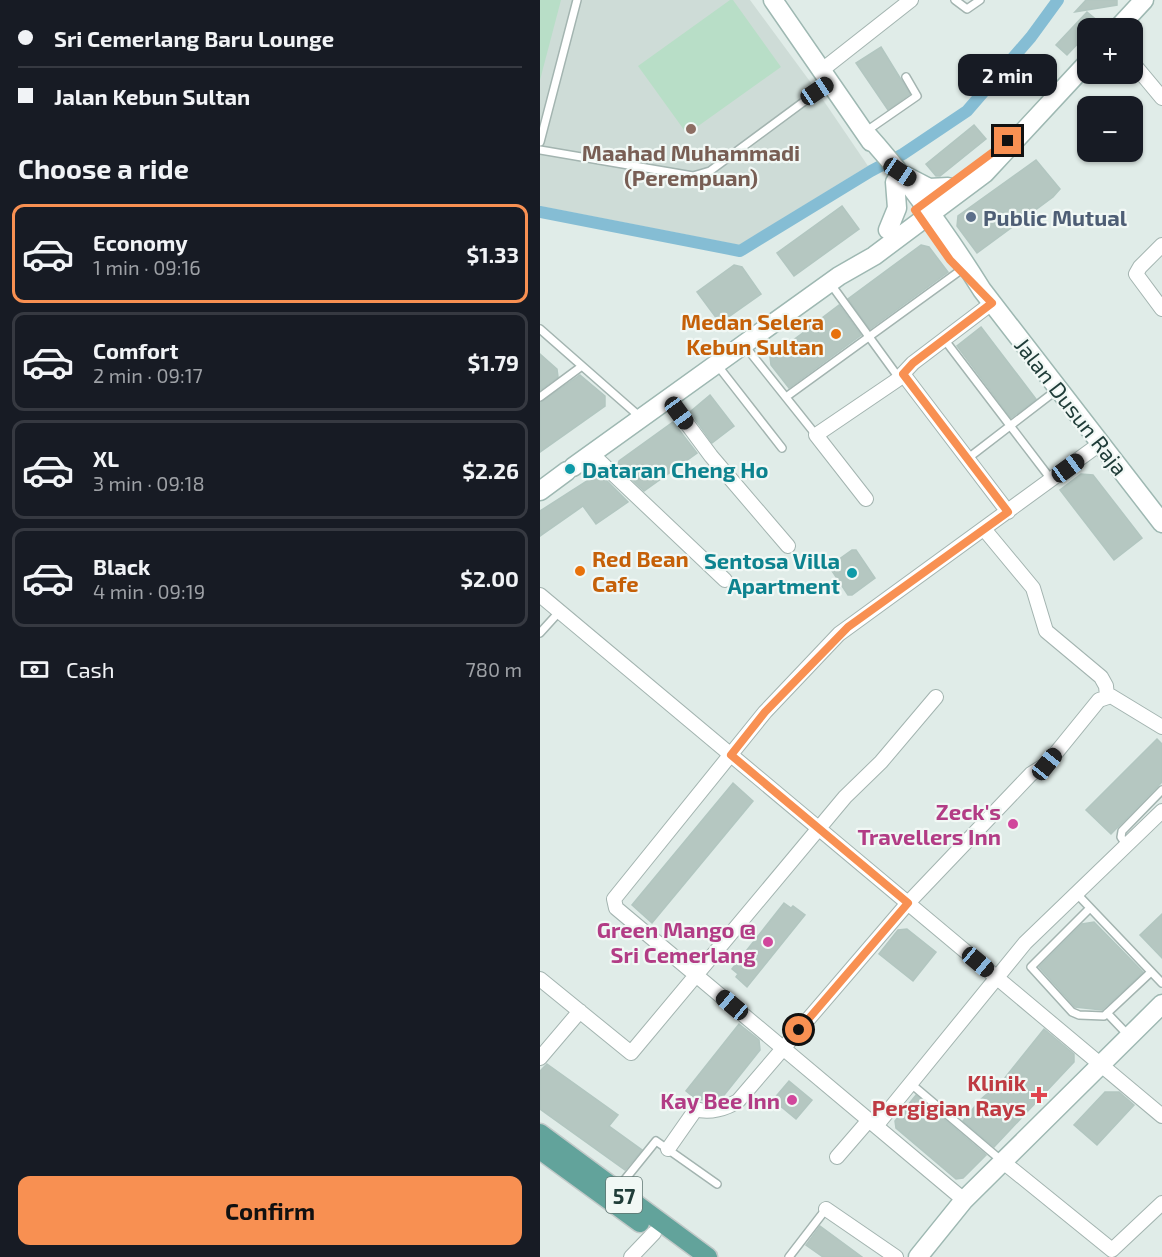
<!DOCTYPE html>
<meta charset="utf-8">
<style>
:root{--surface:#171b24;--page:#20242c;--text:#f1f3f6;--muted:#9ea1a6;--line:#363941;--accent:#f89052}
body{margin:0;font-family:"Exo 2",sans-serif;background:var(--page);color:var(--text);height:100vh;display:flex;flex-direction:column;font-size:22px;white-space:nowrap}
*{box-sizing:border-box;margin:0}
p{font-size:20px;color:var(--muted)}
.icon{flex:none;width:33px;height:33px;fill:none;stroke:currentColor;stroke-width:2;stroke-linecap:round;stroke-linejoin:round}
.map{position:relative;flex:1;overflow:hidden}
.side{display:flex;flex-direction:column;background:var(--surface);width:540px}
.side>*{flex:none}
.top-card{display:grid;align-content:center;height:132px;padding:0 18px;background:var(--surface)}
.tools{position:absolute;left:537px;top:18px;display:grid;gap:12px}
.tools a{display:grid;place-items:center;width:66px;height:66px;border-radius:12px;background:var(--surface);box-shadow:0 2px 4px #0004;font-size:30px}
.end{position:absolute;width:27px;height:27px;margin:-14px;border:8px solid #f89052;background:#111;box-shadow:0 0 0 3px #111}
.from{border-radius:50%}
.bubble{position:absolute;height:42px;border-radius:12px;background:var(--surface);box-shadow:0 2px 4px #0004;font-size:20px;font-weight:700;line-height:42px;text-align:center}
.car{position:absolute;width:18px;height:36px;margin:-18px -9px;border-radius:8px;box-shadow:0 0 4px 2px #0007;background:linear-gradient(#222 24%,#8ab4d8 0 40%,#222 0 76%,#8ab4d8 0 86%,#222 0)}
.top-card b{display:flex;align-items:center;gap:21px;height:57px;font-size:22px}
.top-card b+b{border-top:2px solid var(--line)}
.top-card i{width:15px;height:15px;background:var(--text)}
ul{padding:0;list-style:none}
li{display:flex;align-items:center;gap:18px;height:99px;margin:0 12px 9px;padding:0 6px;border:3px solid var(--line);border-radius:12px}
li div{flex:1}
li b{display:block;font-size:22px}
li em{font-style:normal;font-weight:700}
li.active{border-color:var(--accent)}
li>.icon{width:54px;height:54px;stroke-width:1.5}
h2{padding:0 18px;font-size:27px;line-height:72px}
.pay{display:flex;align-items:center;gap:15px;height:66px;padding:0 18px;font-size:22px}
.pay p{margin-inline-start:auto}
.primary-button{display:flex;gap:12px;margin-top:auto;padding:12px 18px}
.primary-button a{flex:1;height:69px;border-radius:12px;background:var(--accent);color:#111;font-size:24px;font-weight:700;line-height:69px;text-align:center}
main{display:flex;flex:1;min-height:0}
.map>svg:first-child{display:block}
.built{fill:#cedcd7}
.green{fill:#b8dec7}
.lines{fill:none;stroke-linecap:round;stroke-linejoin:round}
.canal{stroke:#85bdd4;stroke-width:12}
.building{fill:#b5c7c1;stroke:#b2c6c0;stroke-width:1.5}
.lane-casing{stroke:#a3b4b0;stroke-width:10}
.street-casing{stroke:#a3b4b0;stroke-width:16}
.secondary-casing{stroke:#9eb8b2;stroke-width:21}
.primary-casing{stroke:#c1c9c8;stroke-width:21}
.lane{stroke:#fff;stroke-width:7}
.street{stroke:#fff;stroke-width:14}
.secondary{stroke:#fff;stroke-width:18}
.primary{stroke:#62a39b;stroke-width:18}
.route{stroke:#f89052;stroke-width:8}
.education-dot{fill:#8d6e63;stroke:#f1f8f5;stroke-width:2}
.service-dot{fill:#5c6f8a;stroke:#f1f8f5;stroke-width:2}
.food-dot{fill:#e8710a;stroke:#f1f8f5;stroke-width:2}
.culture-dot{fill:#0f9aa8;stroke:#f1f8f5;stroke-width:2}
.hotel-dot{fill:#d1479c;stroke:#f1f8f5;stroke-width:2}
.health-dot{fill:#e0444e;stroke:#f1f8f5;stroke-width:2}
.labels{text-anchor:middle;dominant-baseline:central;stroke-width:4.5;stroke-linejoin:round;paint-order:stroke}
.shield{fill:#f1f8f5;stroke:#5f7571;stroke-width:1.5}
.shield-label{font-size:21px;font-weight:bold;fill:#203d39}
.education-label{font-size:22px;font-weight:bold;fill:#785e54;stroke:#f1f8f5}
.service-label{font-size:22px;font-weight:bold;fill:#4e5e75;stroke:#f1f8f5;text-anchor:start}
.food-label{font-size:22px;font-weight:bold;fill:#c56008;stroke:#f1f8f5;text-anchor:end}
.street-label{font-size:22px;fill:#203d39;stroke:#f1f8f5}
.culture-label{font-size:22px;font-weight:bold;fill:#0d838f;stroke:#f1f8f5;text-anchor:start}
.hotel-label{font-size:22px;font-weight:bold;fill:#b23c85;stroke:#f1f8f5;text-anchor:end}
.health-label{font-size:22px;font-weight:bold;fill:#be3a42;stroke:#f1f8f5;text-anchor:end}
</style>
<main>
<section class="side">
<div class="top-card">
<b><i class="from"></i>Sri Cemerlang Baru Lounge</b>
<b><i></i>Jalan Kebun Sultan</b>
</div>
<h2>Choose a ride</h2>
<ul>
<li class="active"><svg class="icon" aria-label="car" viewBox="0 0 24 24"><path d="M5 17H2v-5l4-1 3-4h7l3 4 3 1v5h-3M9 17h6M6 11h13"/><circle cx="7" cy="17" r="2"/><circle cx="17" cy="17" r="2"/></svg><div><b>Economy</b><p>1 min · 09:16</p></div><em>$1.33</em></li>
<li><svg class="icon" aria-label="car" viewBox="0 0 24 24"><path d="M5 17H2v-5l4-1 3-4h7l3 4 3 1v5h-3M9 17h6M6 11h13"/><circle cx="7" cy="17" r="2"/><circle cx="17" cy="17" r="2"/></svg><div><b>Comfort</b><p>2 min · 09:17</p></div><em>$1.79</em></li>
<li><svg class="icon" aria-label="car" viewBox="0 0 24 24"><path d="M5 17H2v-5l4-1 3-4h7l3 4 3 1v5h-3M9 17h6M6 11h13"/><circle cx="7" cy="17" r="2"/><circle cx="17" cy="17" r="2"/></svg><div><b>XL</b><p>3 min · 09:18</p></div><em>$2.26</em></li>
<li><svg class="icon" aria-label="car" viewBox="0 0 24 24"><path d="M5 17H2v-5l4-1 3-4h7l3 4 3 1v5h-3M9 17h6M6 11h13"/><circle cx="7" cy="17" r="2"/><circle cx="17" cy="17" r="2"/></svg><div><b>Black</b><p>4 min · 09:19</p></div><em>$2.00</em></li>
</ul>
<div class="pay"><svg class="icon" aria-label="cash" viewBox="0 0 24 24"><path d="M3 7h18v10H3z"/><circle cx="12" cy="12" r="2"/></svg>Cash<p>780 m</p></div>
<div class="primary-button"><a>Confirm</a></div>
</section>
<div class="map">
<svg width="622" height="1257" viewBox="0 0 622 1257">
<rect width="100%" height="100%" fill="#e0ece8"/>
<path class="built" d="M0,0H210L277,91L328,166L199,245L0,206Z"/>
<path class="green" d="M0,0H21L0,80Z
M190,0H193L241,67L147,134L98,66Z"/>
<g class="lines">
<path class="canal" d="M0,212L200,251L331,171L363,154L427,111L491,37L518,0"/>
</g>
<path class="building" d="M546,0H577V5L535,12Z
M547,12L558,21L551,28H548V33L527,55L516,45Z
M341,47L370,94L348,110L316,63Z
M434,125L446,139L400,176H396L386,164Z
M496,160L520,189L513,197L437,253L417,226L418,216Z
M302,206L319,229L254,276L237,253Z
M381,245L389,247L408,272L330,329L308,299Z
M194,265L202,267L221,294L180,323L157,292Z
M299,305L321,335L249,388L231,365L230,357L264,332L262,329L268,324L270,327Z
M441,327L496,399L471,418L417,346Z
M0,354L17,369L18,377L0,390Z
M40,375L65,396V406L0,452V403Z
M170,395L194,426L172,443L150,412Z
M133,422L157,453L104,491L78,466L79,461Z
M541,474L553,475L602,538L574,560L520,490Z
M53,477L64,478L88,502L56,524L43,506L0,536V511Z
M312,550H316L335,578L312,595H308L290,568L291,565Z
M617,739L622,744V782L571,834L546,810Z
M193,783L213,801L112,923L92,905Z
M244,903L251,908L253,906L265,915L207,987L196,977L198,974L192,969Z
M622,914V958L600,935Z
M554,922L603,972L562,1010L535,1007L499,967L542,924Z
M367,929L396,952L373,981L339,954L358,930Z
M199,1024L219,1040L220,1050L181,1099L157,1100L146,1091Z
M504,1029L534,1054V1062L454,1147L423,1121L440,1100L464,1079Z
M7,1064L78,1115L69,1126L102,1150L85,1170L0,1109V1071Z
M249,1081L272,1100L256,1119L233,1100Z
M565,1092H579L594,1105L557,1145L534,1125Z
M376,1095L446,1155L423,1178L416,1179L356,1128L355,1121Z
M280,1226L322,1257H283L266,1245Z"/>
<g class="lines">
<g class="lane-casing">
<path id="lane" d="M415,0L427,9L440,0
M325,132L377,96L366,77
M0,142L37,0
M0,150L153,176L170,171L289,83
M290,283L359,378
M0,329L99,416
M404,339L507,474
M205,346L276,435
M178,366L242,448
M0,397L42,366
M246,397L421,270
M427,459L518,389
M0,633L20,611
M587,846L581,837L582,831L622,790
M537,894L622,983
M550,908L491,967L532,1012L539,1015L564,1016L611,972
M567,1013L588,1035
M370,1083L462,1161
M78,1188L116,1141L177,1184
M249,1257L286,1209"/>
</g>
<g class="street-casing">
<path id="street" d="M592,62L622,98
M282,70L371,0
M622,245L600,267L596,274L622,309
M363,374L468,512
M128,398L171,456L248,546
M52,454L185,580
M326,499L276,435L357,380L373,363L452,303
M444,529L493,588L506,631L561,677L566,686L567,696
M0,595L622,1116
M0,979L91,1053L305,797L341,762L396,697
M0,1058L40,1011
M336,1126L485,943L622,811
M128,1149L156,1109C169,1114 187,1108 198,1101L368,903L491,774L507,764L559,700L571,696L622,727
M297,1157L329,1120
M462,1161L572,1250L622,1203
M424,1200L76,908L74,899L225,712L299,634L561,443
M286,1209L356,1257
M91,1257L114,1233"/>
</g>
<g class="secondary-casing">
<path id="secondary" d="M233,0L331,142
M578,28L604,0
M325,132C369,181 407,234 442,290L622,523
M366,176L389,188L408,187
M348,230L357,208L355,182
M33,467L299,276L334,256L445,173L548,62
M0,491L27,471
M378,1257L424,1200L622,1004"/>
</g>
<g class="primary-casing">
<path id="primary" d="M0,1133L168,1257
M0,1150L100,1223"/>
</g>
<use href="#lane" class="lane"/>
<use href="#street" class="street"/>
<use href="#secondary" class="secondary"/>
<use href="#primary" class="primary"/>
</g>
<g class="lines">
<path class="route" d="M259,1030L368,903L191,755L225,712L308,627L468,512L363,374L373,363L452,303L410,260L375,210L468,141"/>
</g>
<circle class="education-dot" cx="151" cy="129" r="6"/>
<circle class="service-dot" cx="431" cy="217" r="6"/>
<g class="food-dot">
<circle cx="296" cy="334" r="6"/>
<circle cx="40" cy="571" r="6"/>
</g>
<g class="culture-dot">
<circle cx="30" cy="469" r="6"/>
<circle cx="312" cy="573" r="6"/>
</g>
<g class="hotel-dot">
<circle cx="473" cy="824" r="6"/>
<circle cx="228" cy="942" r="6"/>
<circle cx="252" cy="1100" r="6"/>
</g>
<path class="health-dot" d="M496 1086h6v6h6v6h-6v6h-6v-6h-6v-6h6z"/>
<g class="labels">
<rect class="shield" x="66" y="1177" width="36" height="36" rx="4.5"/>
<g class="shield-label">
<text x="84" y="1195">57</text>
</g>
<g class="education-label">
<text x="151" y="152">Maahad Muhammadi<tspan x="151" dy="25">(Perempuan)</tspan></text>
</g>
<g class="service-label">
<text x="443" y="217">Public Mutual</text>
</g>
<g class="food-label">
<text x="284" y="321">Medan Selera<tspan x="284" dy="25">Kebun Sultan</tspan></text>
<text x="52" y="558" text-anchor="start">Red Bean<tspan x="52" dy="25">Cafe</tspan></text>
</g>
<g class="street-label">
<text transform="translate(532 406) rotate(52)">Jalan Dusun Raja</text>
</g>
<g class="culture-label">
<text x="42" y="469">Dataran Cheng Ho</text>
<text x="300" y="560" text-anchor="end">Sentosa Villa<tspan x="300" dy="25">Apartment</tspan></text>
</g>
<g class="hotel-label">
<text x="461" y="811">Zeck's<tspan x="461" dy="25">Travellers Inn</tspan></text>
<text x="216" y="929">Green Mango @<tspan x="216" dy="25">Sri Cemerlang</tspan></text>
<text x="240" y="1100">Kay Bee Inn</text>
</g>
<g class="health-label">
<text x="486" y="1082">Klinik<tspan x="486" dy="25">Pergigian Rays</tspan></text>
</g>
</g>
</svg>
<div class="tools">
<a>+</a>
<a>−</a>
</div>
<i class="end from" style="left:259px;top:1030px"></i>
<i class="end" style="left:468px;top:141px"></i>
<div class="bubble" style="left:418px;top:54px;width:99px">2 min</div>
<i class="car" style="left:277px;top:91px;rotate:56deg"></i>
<i class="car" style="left:360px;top:172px;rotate:124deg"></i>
<i class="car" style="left:139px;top:413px;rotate:144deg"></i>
<i class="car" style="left:528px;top:468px;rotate:54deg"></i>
<i class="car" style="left:507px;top:764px;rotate:39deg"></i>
<i class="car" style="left:438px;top:962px;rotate:130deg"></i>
<i class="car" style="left:192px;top:1005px;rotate:310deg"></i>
</div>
</main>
